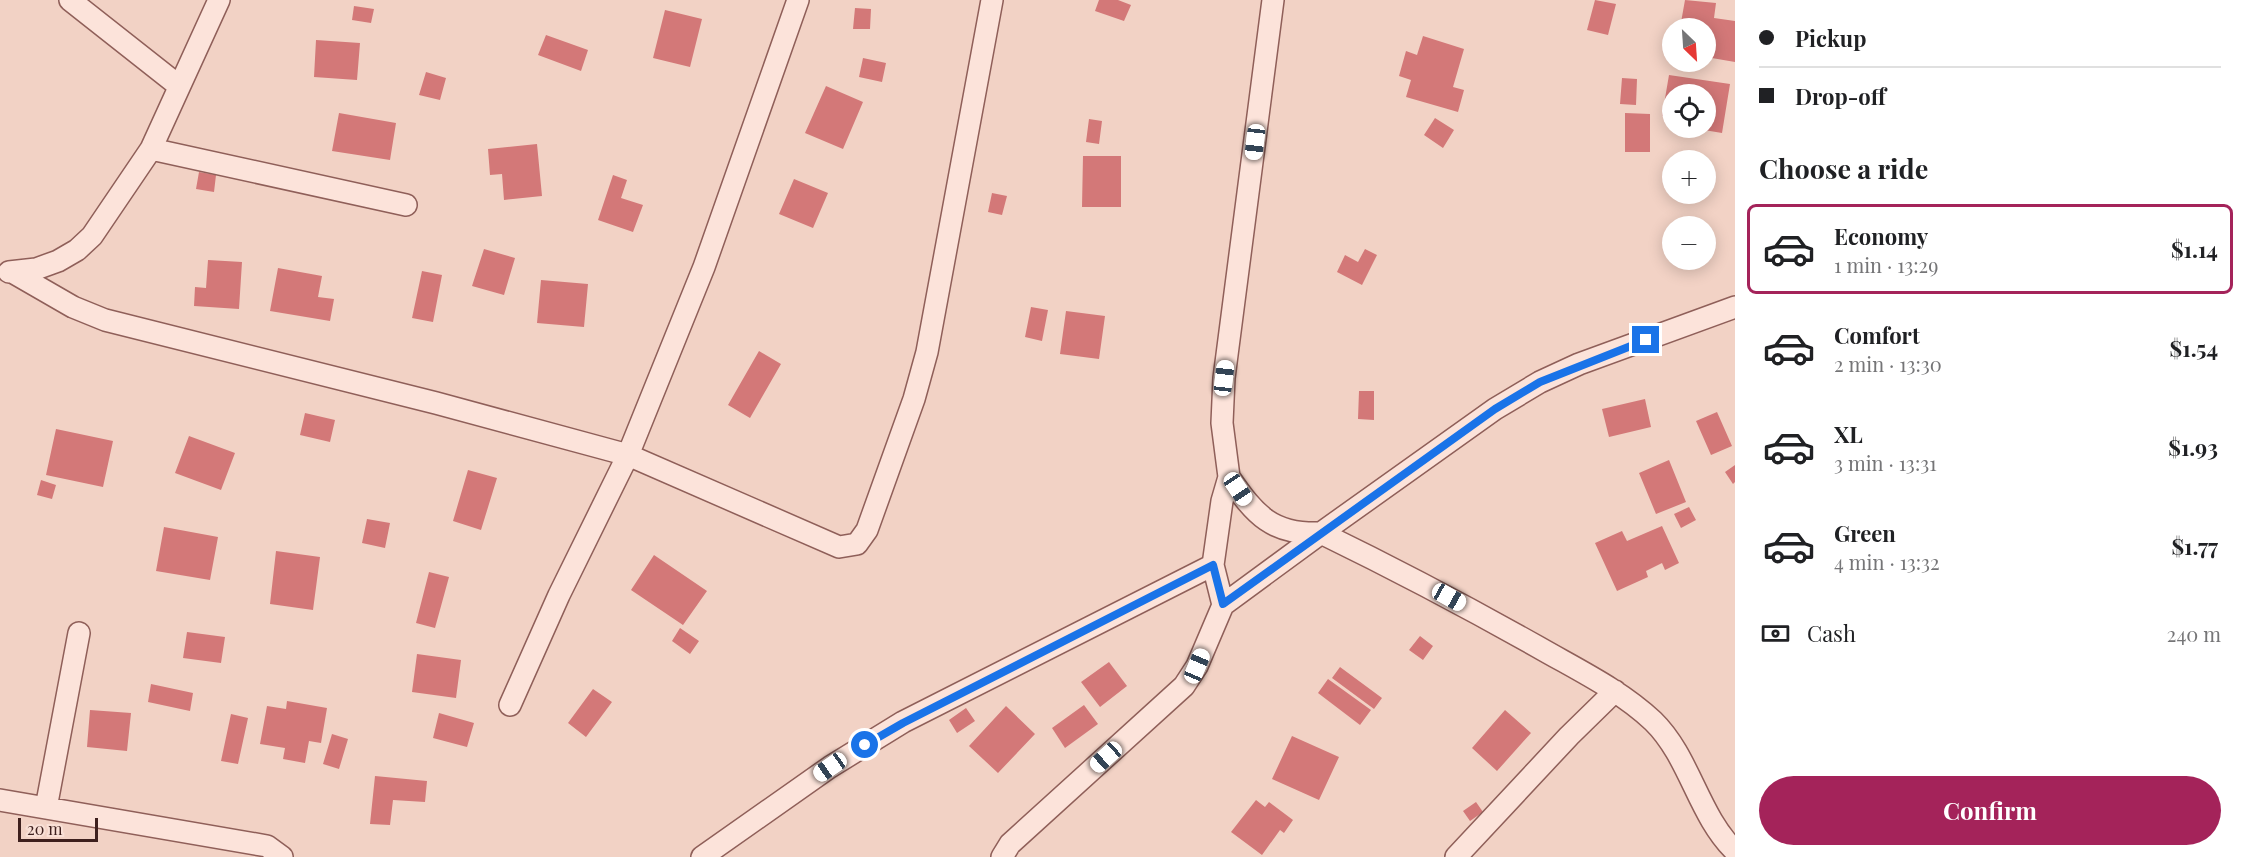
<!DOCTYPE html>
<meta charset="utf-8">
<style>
:root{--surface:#fff;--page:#f6f6f6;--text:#202124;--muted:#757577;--line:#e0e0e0;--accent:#a4235a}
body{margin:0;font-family:"Playfair Display",serif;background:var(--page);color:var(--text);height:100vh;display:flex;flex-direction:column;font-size:22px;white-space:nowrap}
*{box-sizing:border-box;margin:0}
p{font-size:20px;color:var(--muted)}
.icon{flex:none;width:33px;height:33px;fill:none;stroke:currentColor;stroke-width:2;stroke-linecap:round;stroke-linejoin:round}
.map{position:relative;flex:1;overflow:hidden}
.drawer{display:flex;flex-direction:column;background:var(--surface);width:510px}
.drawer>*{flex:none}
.hud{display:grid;align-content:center;height:132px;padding:0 24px;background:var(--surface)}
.needle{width:39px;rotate:155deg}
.tools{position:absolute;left:1662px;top:18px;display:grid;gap:12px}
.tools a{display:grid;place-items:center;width:54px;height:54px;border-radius:50%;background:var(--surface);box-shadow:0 3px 15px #0003;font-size:30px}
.scale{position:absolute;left:18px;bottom:15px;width:80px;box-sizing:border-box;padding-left:6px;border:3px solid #3e201e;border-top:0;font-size:16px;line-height:21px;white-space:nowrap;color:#3e201e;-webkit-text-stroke:4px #f9e0d6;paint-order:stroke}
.end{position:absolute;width:27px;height:27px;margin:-14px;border:8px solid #1a73e8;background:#fff;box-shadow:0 0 0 3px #fff}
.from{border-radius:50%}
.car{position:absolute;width:18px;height:36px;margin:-18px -9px;border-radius:8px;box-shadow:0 0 4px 2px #0007;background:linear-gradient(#fff 24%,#345 0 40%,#fff 0 76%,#345 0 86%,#fff 0)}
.hud b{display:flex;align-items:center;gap:21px;height:57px;font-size:22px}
.hud b+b{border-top:2px solid var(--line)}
.hud i{width:15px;height:15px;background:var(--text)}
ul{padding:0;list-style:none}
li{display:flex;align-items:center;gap:18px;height:90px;margin:0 12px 9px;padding:0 12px;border:3px solid transparent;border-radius:9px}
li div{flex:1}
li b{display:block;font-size:22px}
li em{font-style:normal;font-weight:700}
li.active{border-color:var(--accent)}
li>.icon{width:54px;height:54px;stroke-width:1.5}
h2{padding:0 24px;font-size:27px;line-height:72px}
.pay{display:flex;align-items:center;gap:15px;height:66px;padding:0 24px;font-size:22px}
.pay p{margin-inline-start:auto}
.primary-button{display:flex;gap:12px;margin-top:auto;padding:12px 24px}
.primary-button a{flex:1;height:69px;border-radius:36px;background:var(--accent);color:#fff;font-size:24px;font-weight:700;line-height:69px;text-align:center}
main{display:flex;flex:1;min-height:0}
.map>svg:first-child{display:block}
.building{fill:#d37878}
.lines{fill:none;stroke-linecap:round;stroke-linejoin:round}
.minor-casing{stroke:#8f5f59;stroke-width:24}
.minor{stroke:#fce3da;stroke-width:21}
.route{stroke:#1a73e8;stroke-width:8}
</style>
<main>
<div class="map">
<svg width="1735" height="857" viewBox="0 0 1735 857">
<rect width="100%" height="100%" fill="#f2d2c5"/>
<path class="building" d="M1099,0H1118L1131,5L1124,21L1095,11Z
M1595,0L1616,4L1608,35L1587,30Z
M1685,0L1716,3L1714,18L1735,21V62L1706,57V28H1680Z
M354,6L374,9L371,23L352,20Z
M855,8L871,9L870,29H853Z
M665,10L702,19L690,67L653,58Z
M546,35L588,50L581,71L538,55Z
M1423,36L1464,49L1453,87L1464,90L1458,112L1406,97L1411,80L1399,76L1406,51L1417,55Z
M316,40L360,43L357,80L314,77Z
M863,58L886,63L882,82L859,77Z
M426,72L446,78L440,100L419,95Z
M1669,75L1730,84L1722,133L1698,129L1706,128V94H1672V118L1662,116Z
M1622,78L1637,79L1636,105L1620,104Z
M826,86L863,102L843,149L805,133Z
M339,113L396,123L390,160L332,151Z
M1625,113L1650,114V152H1625Z
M1435,118L1454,130L1443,148L1424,135Z
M1089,119L1102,121L1099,144L1086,142Z
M537,144L542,196L504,200L502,174L490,175L488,149Z
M1083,156H1121V207H1082Z
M199,172L216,175L214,192L196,189Z
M613,175L627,180L621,198L643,205L633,232L598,220Z
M794,179L828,193L813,228L779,214Z
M992,193L1007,196L1002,215L988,212Z
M484,249L515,258L504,295L472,286Z
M1365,249L1377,255L1362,285L1337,272L1345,255L1358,262Z
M208,260L242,262L239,309L194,306L195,287L206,288Z
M278,268L322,276L318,297L334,299L330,321L270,311Z
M422,271L442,275L433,322L412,318Z
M541,280L588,284L584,327L537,323Z
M1031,307L1048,310L1042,341L1025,337Z
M1066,311L1105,316L1099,359L1060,354Z
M759,351L781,364L750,418L728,405Z
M1359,391H1374V420L1358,419Z
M1645,399L1651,427L1609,437L1602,409Z
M1717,412L1732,446L1711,455L1696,421Z
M305,413L335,420L330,442L300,435Z
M56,429L113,441L103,487L46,475Z
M189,436L235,453L221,490L175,473Z
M1669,460L1686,502L1656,514L1639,473Z
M1735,465V482L1733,484L1725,472Z
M468,470L497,478L481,530L453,521Z
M41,480L56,485L52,499L37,495Z
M1689,507L1696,520L1681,528L1674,514Z
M367,519L390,523L385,548L362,543Z
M1662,526L1679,563L1665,570L1662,563L1646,571L1648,577L1617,591L1595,543L1622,531L1627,541Z
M164,527L218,537L210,580L156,571Z
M276,551L320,557L313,610L270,604Z
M654,555L707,591L683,625L631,590Z
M429,572L449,577L435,628L416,623Z
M680,628L699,641L690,654L672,641Z
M187,632L225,637L221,663L183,658Z
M1420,636L1433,646L1423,660L1409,650Z
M417,654L461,660L456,698L412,692Z
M1109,662L1127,686L1100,707L1081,682Z
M1340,667L1382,698L1374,709L1332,678Z
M1328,679L1371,710L1360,725L1318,693Z
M151,684L193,693L190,711L148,702Z
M593,689L612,702L586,737L568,723Z
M287,701L327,708L321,743L309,741L305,763L283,759L285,748L260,744L267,706L286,709Z
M1084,705L1098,724L1065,748L1052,728Z
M1006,706L1035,734L998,773L969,746Z
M966,708L975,721L957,733L949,720Z
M90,710L131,713L127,751L87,747Z
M1505,710L1531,733L1497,771L1472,748Z
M439,713L474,723L467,747L433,738Z
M231,714L248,718L238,764L221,761Z
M332,734L348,739L339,769L323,764Z
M1292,736L1339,757L1319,800L1272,779Z
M375,776L427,781L425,802L393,800L390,825L370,824Z
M1256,800L1265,807L1269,802L1293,820L1284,833L1280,830L1262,855L1231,832Z
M1476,802L1483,812L1470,821L1463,811Z"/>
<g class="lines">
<g class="minor-casing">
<path id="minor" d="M70,0L179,86
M151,149L406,205
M9,272L36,269L58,261L77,250L92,236L151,149L219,0
M14,273L73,307L105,320L436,403L628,455L839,547L857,544L867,530L914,399L927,352L992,0
M1229,477C1255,515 1272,535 1321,533L1495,409L1540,382L1579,364L1735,307
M1223,605L1213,565L1222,501L1229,477L1222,423L1224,378L1273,0
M510,705L559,595L628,455L704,267L798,0
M0,800L267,846L282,857
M46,808L79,633
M702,857L830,767L903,722L1213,565
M1002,857L1010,844L1184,686L1197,666L1223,605L1321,533C1395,569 1467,607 1538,647C1578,670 1620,690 1653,721C1690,757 1698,815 1735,851
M1456,857L1569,736L1615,691"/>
</g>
<use href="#minor" class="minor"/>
</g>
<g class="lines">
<path class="route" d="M865,745L903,723L1213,565L1223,604L1495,409L1540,382L1646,340"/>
</g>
</svg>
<div class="tools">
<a><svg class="needle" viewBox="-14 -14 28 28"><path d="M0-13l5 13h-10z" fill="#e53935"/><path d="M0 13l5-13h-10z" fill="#757577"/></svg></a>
<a><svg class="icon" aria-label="locate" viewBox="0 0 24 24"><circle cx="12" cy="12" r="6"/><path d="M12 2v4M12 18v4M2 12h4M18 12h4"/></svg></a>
<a>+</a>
<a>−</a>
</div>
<div class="scale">20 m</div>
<i class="end from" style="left:865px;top:745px"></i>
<i class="end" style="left:1646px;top:340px"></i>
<i class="car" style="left:1255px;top:142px;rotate:187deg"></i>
<i class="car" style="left:1224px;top:378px;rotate:7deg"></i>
<i class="car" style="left:1238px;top:489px;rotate:146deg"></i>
<i class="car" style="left:1449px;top:597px;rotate:119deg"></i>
<i class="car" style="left:1197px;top:666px;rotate:23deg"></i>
<i class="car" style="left:1106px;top:757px;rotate:228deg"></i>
<i class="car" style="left:830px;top:767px;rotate:235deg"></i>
</div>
<section class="drawer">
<div class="hud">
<b><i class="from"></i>Pickup</b>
<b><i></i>Drop-off</b>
</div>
<h2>Choose a ride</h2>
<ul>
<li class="active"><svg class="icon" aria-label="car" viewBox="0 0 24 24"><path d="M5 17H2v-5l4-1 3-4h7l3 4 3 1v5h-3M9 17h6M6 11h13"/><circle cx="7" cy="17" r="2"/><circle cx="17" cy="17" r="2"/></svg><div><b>Economy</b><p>1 min · 13:29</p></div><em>$1.14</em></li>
<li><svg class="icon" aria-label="car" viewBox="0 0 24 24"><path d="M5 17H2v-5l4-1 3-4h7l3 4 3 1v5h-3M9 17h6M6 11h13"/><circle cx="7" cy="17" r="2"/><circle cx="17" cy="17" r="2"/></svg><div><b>Comfort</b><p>2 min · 13:30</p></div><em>$1.54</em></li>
<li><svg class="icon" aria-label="car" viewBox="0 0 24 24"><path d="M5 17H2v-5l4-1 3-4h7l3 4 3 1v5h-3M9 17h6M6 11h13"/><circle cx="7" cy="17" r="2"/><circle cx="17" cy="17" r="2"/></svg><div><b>XL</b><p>3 min · 13:31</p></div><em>$1.93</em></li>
<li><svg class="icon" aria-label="car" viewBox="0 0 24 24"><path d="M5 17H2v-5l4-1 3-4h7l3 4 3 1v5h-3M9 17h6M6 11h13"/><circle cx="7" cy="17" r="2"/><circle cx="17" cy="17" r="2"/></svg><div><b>Green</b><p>4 min · 13:32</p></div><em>$1.77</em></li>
</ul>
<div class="pay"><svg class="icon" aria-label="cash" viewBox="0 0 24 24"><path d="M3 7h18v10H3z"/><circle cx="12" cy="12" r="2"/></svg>Cash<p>240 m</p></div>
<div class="primary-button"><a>Confirm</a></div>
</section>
</main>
